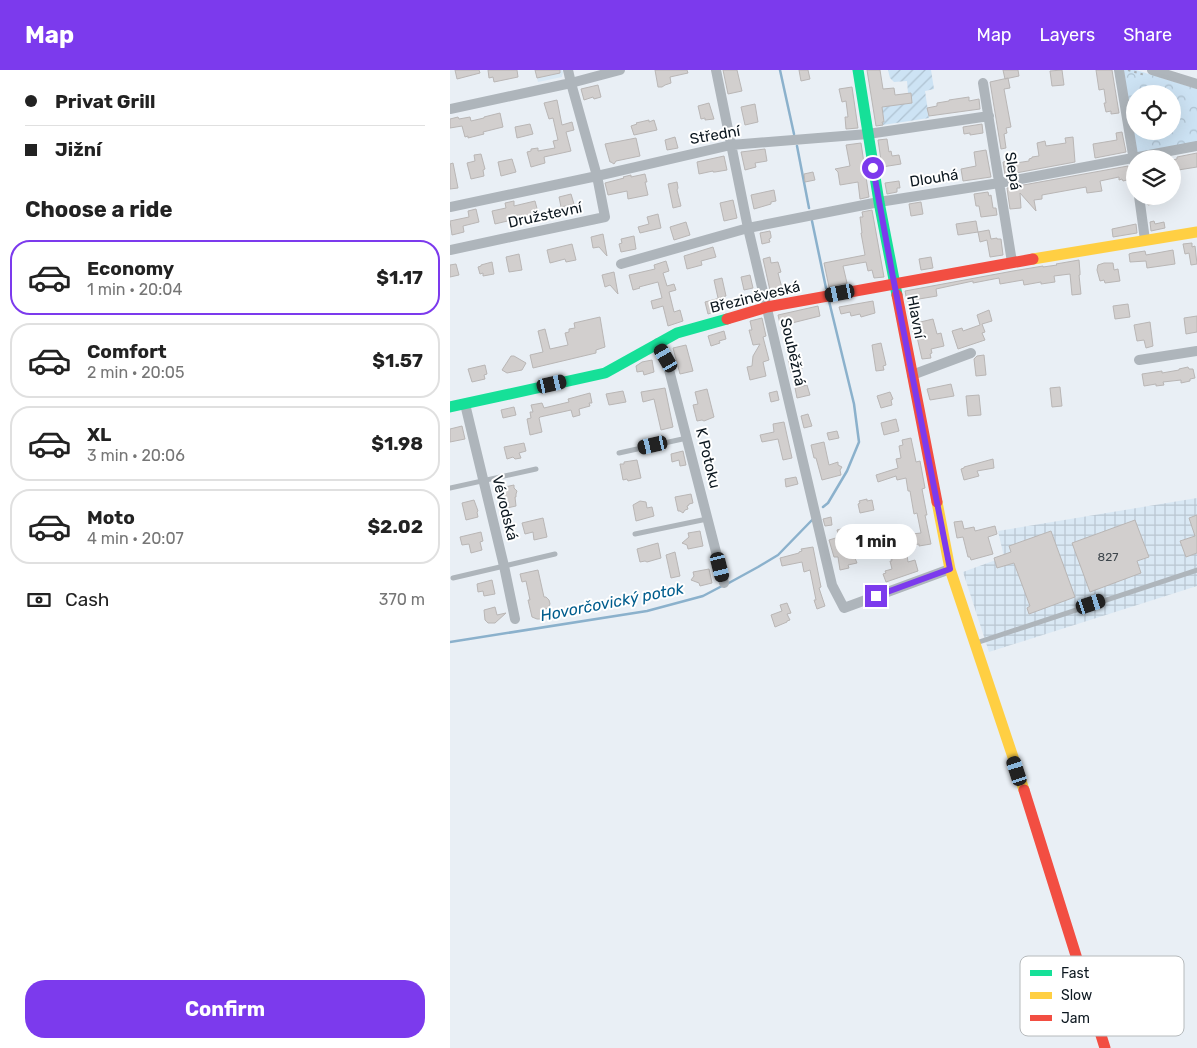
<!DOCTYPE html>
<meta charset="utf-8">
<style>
:root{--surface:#fff;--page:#f2f2f2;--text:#222;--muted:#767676;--line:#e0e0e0;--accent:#7c3aed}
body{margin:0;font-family:Rubik,sans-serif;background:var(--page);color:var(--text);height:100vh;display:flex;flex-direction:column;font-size:19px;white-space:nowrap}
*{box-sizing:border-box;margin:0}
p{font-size:16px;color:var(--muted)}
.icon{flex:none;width:28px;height:28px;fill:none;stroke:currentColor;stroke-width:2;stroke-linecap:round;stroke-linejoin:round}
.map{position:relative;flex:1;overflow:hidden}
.panel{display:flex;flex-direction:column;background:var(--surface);width:450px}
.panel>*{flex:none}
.hud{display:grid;align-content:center;height:110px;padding:0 25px;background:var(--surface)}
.buttons{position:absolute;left:676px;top:15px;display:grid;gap:10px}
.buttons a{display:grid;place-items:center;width:55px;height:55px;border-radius:50%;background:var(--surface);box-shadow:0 5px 20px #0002;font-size:25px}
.end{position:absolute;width:22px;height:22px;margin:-11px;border:6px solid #7c3aed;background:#fff;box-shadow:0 0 0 2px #fff}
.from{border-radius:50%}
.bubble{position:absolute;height:35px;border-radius:18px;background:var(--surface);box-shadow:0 5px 20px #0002;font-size:16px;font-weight:700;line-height:35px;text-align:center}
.car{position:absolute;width:15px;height:30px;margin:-15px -8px;border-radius:6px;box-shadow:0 0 4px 1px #0007;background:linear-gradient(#222 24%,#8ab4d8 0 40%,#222 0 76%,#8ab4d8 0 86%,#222 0)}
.hud b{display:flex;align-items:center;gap:18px;height:48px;font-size:19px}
.hud b+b{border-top:1px solid var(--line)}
.hud i{width:12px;height:12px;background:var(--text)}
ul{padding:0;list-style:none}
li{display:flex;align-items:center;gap:15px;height:75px;margin:0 10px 8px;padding:0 15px;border:2px solid var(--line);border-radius:20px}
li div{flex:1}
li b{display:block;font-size:19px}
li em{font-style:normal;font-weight:700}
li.current{border-color:var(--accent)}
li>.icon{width:45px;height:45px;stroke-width:1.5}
h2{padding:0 25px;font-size:22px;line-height:60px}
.pay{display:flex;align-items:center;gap:12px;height:55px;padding:0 25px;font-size:19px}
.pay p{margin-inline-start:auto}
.primary-button{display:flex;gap:10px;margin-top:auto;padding:10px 25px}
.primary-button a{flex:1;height:58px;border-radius:20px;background:var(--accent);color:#fff;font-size:20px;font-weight:700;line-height:58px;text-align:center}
header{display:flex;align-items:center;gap:30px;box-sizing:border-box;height:70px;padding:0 25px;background:var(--accent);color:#fff}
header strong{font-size:24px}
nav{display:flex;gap:28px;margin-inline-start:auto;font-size:18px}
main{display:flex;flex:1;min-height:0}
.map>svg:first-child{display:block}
.built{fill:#d9e8f4}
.industrial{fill:url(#industrial-grid)}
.park{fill:url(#park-crowns);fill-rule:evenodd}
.garden{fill:url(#garden-furrows)}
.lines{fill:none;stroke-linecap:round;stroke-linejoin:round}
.stream{stroke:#8bb1cc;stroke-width:2.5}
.building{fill:#d2cfce;stroke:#b9b6b5}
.path{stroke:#a9b0b5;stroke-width:2;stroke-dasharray:2.5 4;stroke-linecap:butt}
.lane{stroke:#aeb5bb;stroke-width:5}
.street{stroke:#aeb5bb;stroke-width:10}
.fast{stroke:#16e098;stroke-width:11}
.slow{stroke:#ffcf43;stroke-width:11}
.jam{stroke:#f24e42;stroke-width:11}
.route{stroke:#7c3aed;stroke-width:6}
.labels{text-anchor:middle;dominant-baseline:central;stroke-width:4;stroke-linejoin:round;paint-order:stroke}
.number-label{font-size:12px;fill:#3e464c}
.street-label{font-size:15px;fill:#0d1820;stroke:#fff}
.water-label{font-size:16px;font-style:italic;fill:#005d8d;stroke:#fff}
.key{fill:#fff;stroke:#b6babc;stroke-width:1}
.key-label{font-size:14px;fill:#0d1820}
</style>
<header>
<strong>Map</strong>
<nav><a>Map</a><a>Layers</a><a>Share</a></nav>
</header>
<main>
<section class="panel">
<div class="hud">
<b><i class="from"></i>Privat Grill</b>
<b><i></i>Jižní</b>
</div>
<h2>Choose a ride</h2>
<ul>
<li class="current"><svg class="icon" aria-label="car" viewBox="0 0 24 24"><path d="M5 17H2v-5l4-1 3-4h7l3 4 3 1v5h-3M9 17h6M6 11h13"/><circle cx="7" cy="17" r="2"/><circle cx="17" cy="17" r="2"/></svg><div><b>Economy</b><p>1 min · 20:04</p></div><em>$1.17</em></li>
<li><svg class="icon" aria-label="car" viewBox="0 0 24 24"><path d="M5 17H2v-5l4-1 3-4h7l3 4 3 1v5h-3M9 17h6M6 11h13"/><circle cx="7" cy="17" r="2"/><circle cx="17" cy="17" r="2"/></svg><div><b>Comfort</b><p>2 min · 20:05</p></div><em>$1.57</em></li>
<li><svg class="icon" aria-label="car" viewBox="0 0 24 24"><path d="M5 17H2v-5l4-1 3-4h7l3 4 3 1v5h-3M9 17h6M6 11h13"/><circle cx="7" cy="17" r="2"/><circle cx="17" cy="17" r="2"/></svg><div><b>XL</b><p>3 min · 20:06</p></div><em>$1.98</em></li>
<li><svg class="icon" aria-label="car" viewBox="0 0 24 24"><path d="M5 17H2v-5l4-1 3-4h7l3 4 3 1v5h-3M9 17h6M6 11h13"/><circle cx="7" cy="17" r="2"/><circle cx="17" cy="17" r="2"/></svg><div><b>Moto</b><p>4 min · 20:07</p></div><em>$2.02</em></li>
</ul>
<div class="pay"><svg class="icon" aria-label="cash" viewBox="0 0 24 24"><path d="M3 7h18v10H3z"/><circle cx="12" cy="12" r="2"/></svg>Cash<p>370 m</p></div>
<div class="primary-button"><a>Confirm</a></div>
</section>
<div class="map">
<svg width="747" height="978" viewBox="0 0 747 978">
<defs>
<pattern id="industrial-grid" width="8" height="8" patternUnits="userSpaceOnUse" patternTransform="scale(1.25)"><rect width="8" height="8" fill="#d9e8f4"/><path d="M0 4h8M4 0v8" fill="none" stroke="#b9c6d1"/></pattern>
<pattern id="park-crowns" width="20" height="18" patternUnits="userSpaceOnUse" patternTransform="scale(1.25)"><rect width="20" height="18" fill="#cde3f4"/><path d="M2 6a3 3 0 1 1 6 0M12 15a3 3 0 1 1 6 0" fill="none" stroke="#afc2d1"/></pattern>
<pattern id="garden-furrows" width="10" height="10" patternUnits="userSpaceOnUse" patternTransform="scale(1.25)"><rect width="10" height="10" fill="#cde3f4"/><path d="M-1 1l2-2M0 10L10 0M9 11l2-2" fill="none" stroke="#afc2d1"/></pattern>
</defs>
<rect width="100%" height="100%" fill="#e9eff5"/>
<path class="built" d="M85,0H112L113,2L112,7L88,12Z"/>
<path class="industrial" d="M747,428V516L539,582L513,502L554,487L548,461Z"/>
<path class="park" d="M673,0H686L747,19V72L687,83ZM685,24H722V61H685Z"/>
<path class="garden" d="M438,0H481L484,19L475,21L479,48L433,55L432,52L434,51L433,45H431V35H444L462,32L461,23H458L457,11L444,12L440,8Z"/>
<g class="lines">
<path class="stream" d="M330,0L344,64
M347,76L359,138
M362,151L376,218
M373,437L378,433L397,401L409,372L404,334L379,231
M277,514L308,497L328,485L363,449
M0,572L197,541L253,526L272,516"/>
</g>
<path class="building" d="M5,0H29L30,3L7,9Z
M38,0H67L68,7L44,12L43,7L39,8Z
M85,0H110V3L87,8Z
M205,0H237L238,3L220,7L221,13L215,15L212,17H208Z
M273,0H287L292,21L278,24Z
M349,0H358L360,9L351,11Z
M417,0H430L433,19L444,18L445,25L461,23L462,33L432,37L434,52H432L433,55L426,56Z
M553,0H568L569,6L555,9Z
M612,0L614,15L602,16L600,1Z
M646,0H662L669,43L661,44V41L656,42L654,33H656L654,19L649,20Z
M558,8L560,18L554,19L561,57L556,58L557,63L554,64L556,78L551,79L540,12Z
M148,15L151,27L144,29L143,27L134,30L131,19Z
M402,17L408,58L396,59L395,47H398L396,31L392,32L389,19Z
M519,27V31L529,29L530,39L479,46L477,38L487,36V33L499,31V30Z
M107,30L112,55L122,52L124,60L116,62L121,81L94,87L95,93L81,97L77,82L81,81V79L88,78V81L105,78L103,71L108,70L103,48L99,49L94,33Z
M259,33L264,49L255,50V48L251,49L248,36Z
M305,34L308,52L295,55L291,37Z
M50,43L53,57L33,62L34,64L18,68V66L15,67L12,56L0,58V49L8,47L9,49L20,47L21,51L34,48V47Z
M199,50V52L204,50L207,60L184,65L181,56L187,54L186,53Z
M80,54L83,64L67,68L65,57Z
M532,54L533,63L520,65V63L514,64L513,57Z
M672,62L676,82L645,88L643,74L667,70L666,63Z
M225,67L228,78L217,80L215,70Z
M623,67L625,92L555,105L553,92L566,90V93L579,91V89L582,88V87L589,86L587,73L595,71L596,76L616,73L615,68Z
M186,68L190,86L166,91L164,94L161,92H160L155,74Z
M437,69L439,82L441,81L442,86L449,85L451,94L432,97L428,70Z
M411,73L419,127L410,129L408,112L390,115L388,102L385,99L400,96L396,75Z
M315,79L317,91L305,93L306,97L295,100L291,82Z
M536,80L541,107L513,111L511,99L526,96L524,82Z
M747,83V97L722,101V90L727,89V87Z
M31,84L35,99L33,100L34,106L21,109L17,93L25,91L24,85Z
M274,86L277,100L265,102H263V101L249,104L247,92Z
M62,89L66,102L51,106L48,92Z
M3,93L8,118L0,119V94Z
M678,96L681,109L673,111L672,109L669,110V107L650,111L652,121L637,123L636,117L592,125V129L584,130L586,141L570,123L571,138L560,139L557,118Z
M363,102L365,110L355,112L354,104Z
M195,104L197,112H195L198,125L178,129L177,121L158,125L155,113L174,108L173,107L181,105V107Z
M449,111L450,118H447V122L437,124L435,113Z
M227,112L228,118L227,120L231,136L223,138L218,114Z
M324,120L326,131L321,132V134L304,139L301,125Z
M538,122L539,126L541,125L543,138H546L547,145L531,147L529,136H526L524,124Z
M121,124L124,134L111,137L109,127Z
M697,126H705L706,133L698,135Z
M283,130L287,148L274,151L270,133Z
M64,131V136L85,131L89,146L74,149V147L45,154L42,141L56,138L55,133Z
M471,132L473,144L461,146L459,134Z
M26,139L29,152L13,156L14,162L2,165L0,151L19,147L18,141Z
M422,140L434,207L424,208L422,200L418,201L416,192L393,196L397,213L379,217L374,193L415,185L411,163H412L410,147H413L412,142Z
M208,144L211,158L190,163L188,157L199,154L197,147Z
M526,151L528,162L539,160L541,169L547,168V169H551L553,185L540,187L537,170L530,172L528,162L508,165L506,154Z
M704,151L705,154L714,152L715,158L701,161L700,152Z
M236,152L240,165L224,170L220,157Z
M686,154L687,163L663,167L662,159Z
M320,161L321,166V168L319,169L320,172L312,174L310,163Z
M153,164L157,186L149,177L143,178L141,167Z
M184,166L186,179L171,182L169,174L172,173L171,169Z
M742,173V177L745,176L747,194L741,195L739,183L735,184L733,174Z
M122,174L126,190L116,192L115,189L100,193L97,180Z
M263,177L266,187L251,191L252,195L237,199L234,186Z
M723,180L725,194L697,198L696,191L680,192L679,184L682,183L695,181L696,185Z
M69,184L72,200L59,202L56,187Z
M320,187L321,193L328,192L331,202L328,203L333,222L321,225L313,189Z
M481,187L483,198L471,200L469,189Z
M629,190L630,202V205H629L631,224L622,225L620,204L604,206L605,212L591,214V212L574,215L573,210L550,214L549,208L523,213V211L486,219L487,226L457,231L455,221L563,201L593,196V197L607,195L606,194Z
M216,191L219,201L213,203L217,216L224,214L226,220L219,222L224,242L230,240L233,251L218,256L213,236L203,239L201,231L212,228L208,212L189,217L190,218L183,220L179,205L205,199L204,195Z
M42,192L44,204L33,206V203L30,204L28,197L31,196V195Z
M654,193H663L664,200L668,199L670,211L655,213L654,210L650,211L647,200L648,195Z
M6,194L9,205L0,207V195Z
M164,202L168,224L160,215L155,217L152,205Z
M300,205L303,218L294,220L291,207Z
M272,208L276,226L268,228L264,210Z
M270,228L272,239L258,244L255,232Z
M423,231L425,243L411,247L410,244L401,246L400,242L391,244L389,237Z
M678,234L680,247L665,249L663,236Z
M368,236L370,246L342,253V256L331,258L328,245Z
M539,240L542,251L532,254L535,262L532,263L535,270L508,279L502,261L512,258L513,261L530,255L527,245Z
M747,246V262L736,264L734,248Z
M150,247L155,277L146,280V283L83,298L80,285L93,282L88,261L95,259L100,279L118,275L115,263L119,262V259L125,258L124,253Z
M312,248L316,266L313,267L319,290L313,292L316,306L300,310L297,297L302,296L303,286L310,274L303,275L299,260H302L300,251Z
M483,249L487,264L491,263L494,276L481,279L482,283L480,284L481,288L472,289L467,267L464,268L462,254Z
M700,252L703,276L696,278L694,270L687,271L684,255Z
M274,261L276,269L269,271L270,273L261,276L258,266Z
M431,273L436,295L433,296L434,300L426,301L422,275Z
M236,275L243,301L230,304L223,278Z
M534,285L536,305L526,306L524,289L527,286Z
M61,286H64L76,293L72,300L57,303L52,300Z
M349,287L352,299H350V301L341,303L338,289Z
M202,290L204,302L194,305L193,301L187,302L186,296L192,292Z
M35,295L37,304L34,305L35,309L22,312L18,299Z
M738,297L739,299H743L745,308L740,309V311L731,313V310L713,312L714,315L706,316V314L694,316L692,304L712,301V303L729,300V299Z
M501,314L504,326L480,330L477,319Z
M357,315L360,325L347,328L345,318Z
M610,317L612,336L602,337L600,318Z
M215,318L223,357L211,360L204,329L193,332L191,322Z
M257,319L264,347L254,351L252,350L247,351L243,335L248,334L245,322Z
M173,321L176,332L159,335L156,324Z
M327,321L329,330L321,332L319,323Z
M440,322L443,329L441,330L442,335L431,338L427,326Z
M140,323L142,333H139L140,336L129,339L130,345L123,347L121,340L90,347L89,348L92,362L80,365L77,349L81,348L80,342H83L81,335L92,333L94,338L119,332L118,329Z
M529,325L531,345L518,346L516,326Z
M64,337L66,345L53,348L51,340Z
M358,344L362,356L354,358L351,346Z
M446,349L449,361L434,365L431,353Z
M334,352L342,388L333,390L328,369L312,372L310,365L324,362L323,354Z
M12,356L15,369L0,372V359Z
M387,361L389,368L379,370L377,363Z
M461,368L466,392L470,391L475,418L472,419L477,445H475L481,474L469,476V474L464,475L462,464L471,463L467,443L464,444L460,421H458L456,408L447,410L446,406L428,412L426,405L448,398L446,389L451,388L449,376L453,375L452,370Z
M374,372L379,395L388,392V395L392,397L390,400L391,405L372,410L366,388H364L361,375Z
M74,373L76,381L69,383L71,388L65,389L63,387L57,389L54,377Z
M233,381L236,395L230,396L229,390L222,392L221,384Z
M543,389L544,398L527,401L529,406L514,410L511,399L514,398V397Z
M187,390L191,408L178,411L177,409L173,410L170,394H174V392Z
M346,407L348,414L336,417L335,409Z
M64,415V418L67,421L66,424V427H65L66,436L57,438L55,429L53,430L52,427L49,425L51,421L50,418Z
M241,424L243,433L239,434V435L237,436L238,439L235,440L233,443L230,441H228L225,427Z
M417,429V431L422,430L424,440L410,443L408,434L410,433L409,431Z
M24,430L28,441L27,442L28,447L16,450L12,433Z
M190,431L196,432L197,438L202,437L204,446L186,451L183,435Z
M747,445V483L736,487L730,471L745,466L739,448Z
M381,447L382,455L375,456L373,449Z
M93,448L97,467L84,470L83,462L75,464L72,453Z
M685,450L699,487L687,491L691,503L640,522L622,473Z
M512,451L514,459L524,457L525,461L545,456L547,464L538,467L543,484L521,490L520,487H518L513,467L507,468L504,452Z
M399,457L404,481L412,479L413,487L405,488L407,493L398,495L399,498L390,500L388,487H384L379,470L389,467L387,460Z
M250,461L253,476L238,479L237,475L232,473L239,467L238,463Z
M601,461L625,527L579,544L577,538L580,536L564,493L547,498L544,488L561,482L559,476Z
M31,462L33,471L30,472L32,480L21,483L19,474L12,475L10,467Z
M208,473L211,488L197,492L195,491L190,492L187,479Z
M363,477L371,517L369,518L375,536L367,539L364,530H366L360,500L354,502L352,492L332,496L330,488L349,483V482L352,481L351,479Z
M456,478L458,492L465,490L468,501L436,512L433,504L436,503L435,501L442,499L440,491H442L441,489H443L442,480Z
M225,482L230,506L221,508L216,485Z
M259,499L262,513L250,516L249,513L241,510L244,506L243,502Z
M88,500L94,527H96L99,530L100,534L98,538L93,540L94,545L90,549H87L82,547L78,530H80L76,511L72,512L70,504Z
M42,510L45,524L34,526L33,521L28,522L27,514Z
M337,533L341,543L337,544L340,550L337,551V552L325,557L321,545L332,541L330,535Z
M45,537L47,545L56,543L45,553H38L35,550L34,540Z"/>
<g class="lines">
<path class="path" d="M678,0L695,5"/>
<path class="lane" d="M169,383L237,368
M0,418L86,399
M185,464L257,449
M3,508L105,484
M526,573L747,500"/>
<path class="street" d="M266,0L298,158L382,515L394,538L500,499
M669,0L685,97
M702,0L747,14
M533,13L562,192
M0,39L121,13L170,0
M689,126L695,170
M0,137L147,106L281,75L418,64L539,46
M0,180L155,147L147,106L121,13L118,0
M171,194L298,158L429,132L549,113L747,76
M208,273L216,288L274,513
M689,290L747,281
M462,305L521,283
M15,334L54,496L65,549"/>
<path class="fast" d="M408,0L429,132L447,225
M0,337L155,303L227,263L277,249"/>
<path class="slow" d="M583,189L747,162
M487,432L500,499L574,720"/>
<path class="jam" d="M447,225L487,432
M277,249L317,237L583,189
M574,720L655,978"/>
</g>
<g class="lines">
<path class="route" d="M423,98L442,202L500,499L426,526"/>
</g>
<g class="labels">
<g class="number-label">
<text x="658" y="487">827</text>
</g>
<g class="street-label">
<text transform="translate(265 65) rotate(-10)">Střední</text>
<text transform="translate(563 101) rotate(81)">Slepá</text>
<text transform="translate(484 108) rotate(-9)">Dlouhá</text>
<text transform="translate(95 145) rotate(-12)">Družstevní</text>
<text transform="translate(305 227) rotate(-14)">Březiněveská</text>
<text transform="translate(466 247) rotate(79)">Hlavní</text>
<text transform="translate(343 282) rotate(77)">Souběžná</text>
<text transform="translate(258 388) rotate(76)">K Potoku</text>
<text transform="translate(55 438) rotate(76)">Vévodská</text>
</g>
<g class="water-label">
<text transform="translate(162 532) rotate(-11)">Hovorčovický potok</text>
</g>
</g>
<rect x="570" y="886" width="164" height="80" rx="8" class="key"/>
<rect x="580" y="900" width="22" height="6" fill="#16e098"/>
<rect x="580" y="922" width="22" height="7" fill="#ffcf43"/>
<rect x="580" y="945" width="22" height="6" fill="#f24e42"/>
<g class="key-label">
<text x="611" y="908">Fast</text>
<text x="611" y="930">Slow</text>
<text x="611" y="953">Jam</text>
</g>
</svg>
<div class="buttons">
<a><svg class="icon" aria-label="locate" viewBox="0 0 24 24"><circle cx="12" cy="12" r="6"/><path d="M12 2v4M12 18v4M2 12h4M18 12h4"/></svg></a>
<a><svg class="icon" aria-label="layers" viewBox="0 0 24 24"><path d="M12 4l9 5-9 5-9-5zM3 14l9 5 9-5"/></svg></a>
</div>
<i class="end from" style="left:423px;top:98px"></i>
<i class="end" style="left:426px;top:526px"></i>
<div class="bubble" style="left:385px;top:454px;width:82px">1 min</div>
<i class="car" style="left:390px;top:223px;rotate:259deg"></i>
<i class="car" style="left:216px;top:288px;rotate:330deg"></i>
<i class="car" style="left:102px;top:314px;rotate:77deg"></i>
<i class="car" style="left:203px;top:375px;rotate:257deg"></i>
<i class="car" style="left:270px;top:497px;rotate:166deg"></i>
<i class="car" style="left:641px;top:534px;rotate:72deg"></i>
<i class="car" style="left:567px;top:701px;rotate:342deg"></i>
</div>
</main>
